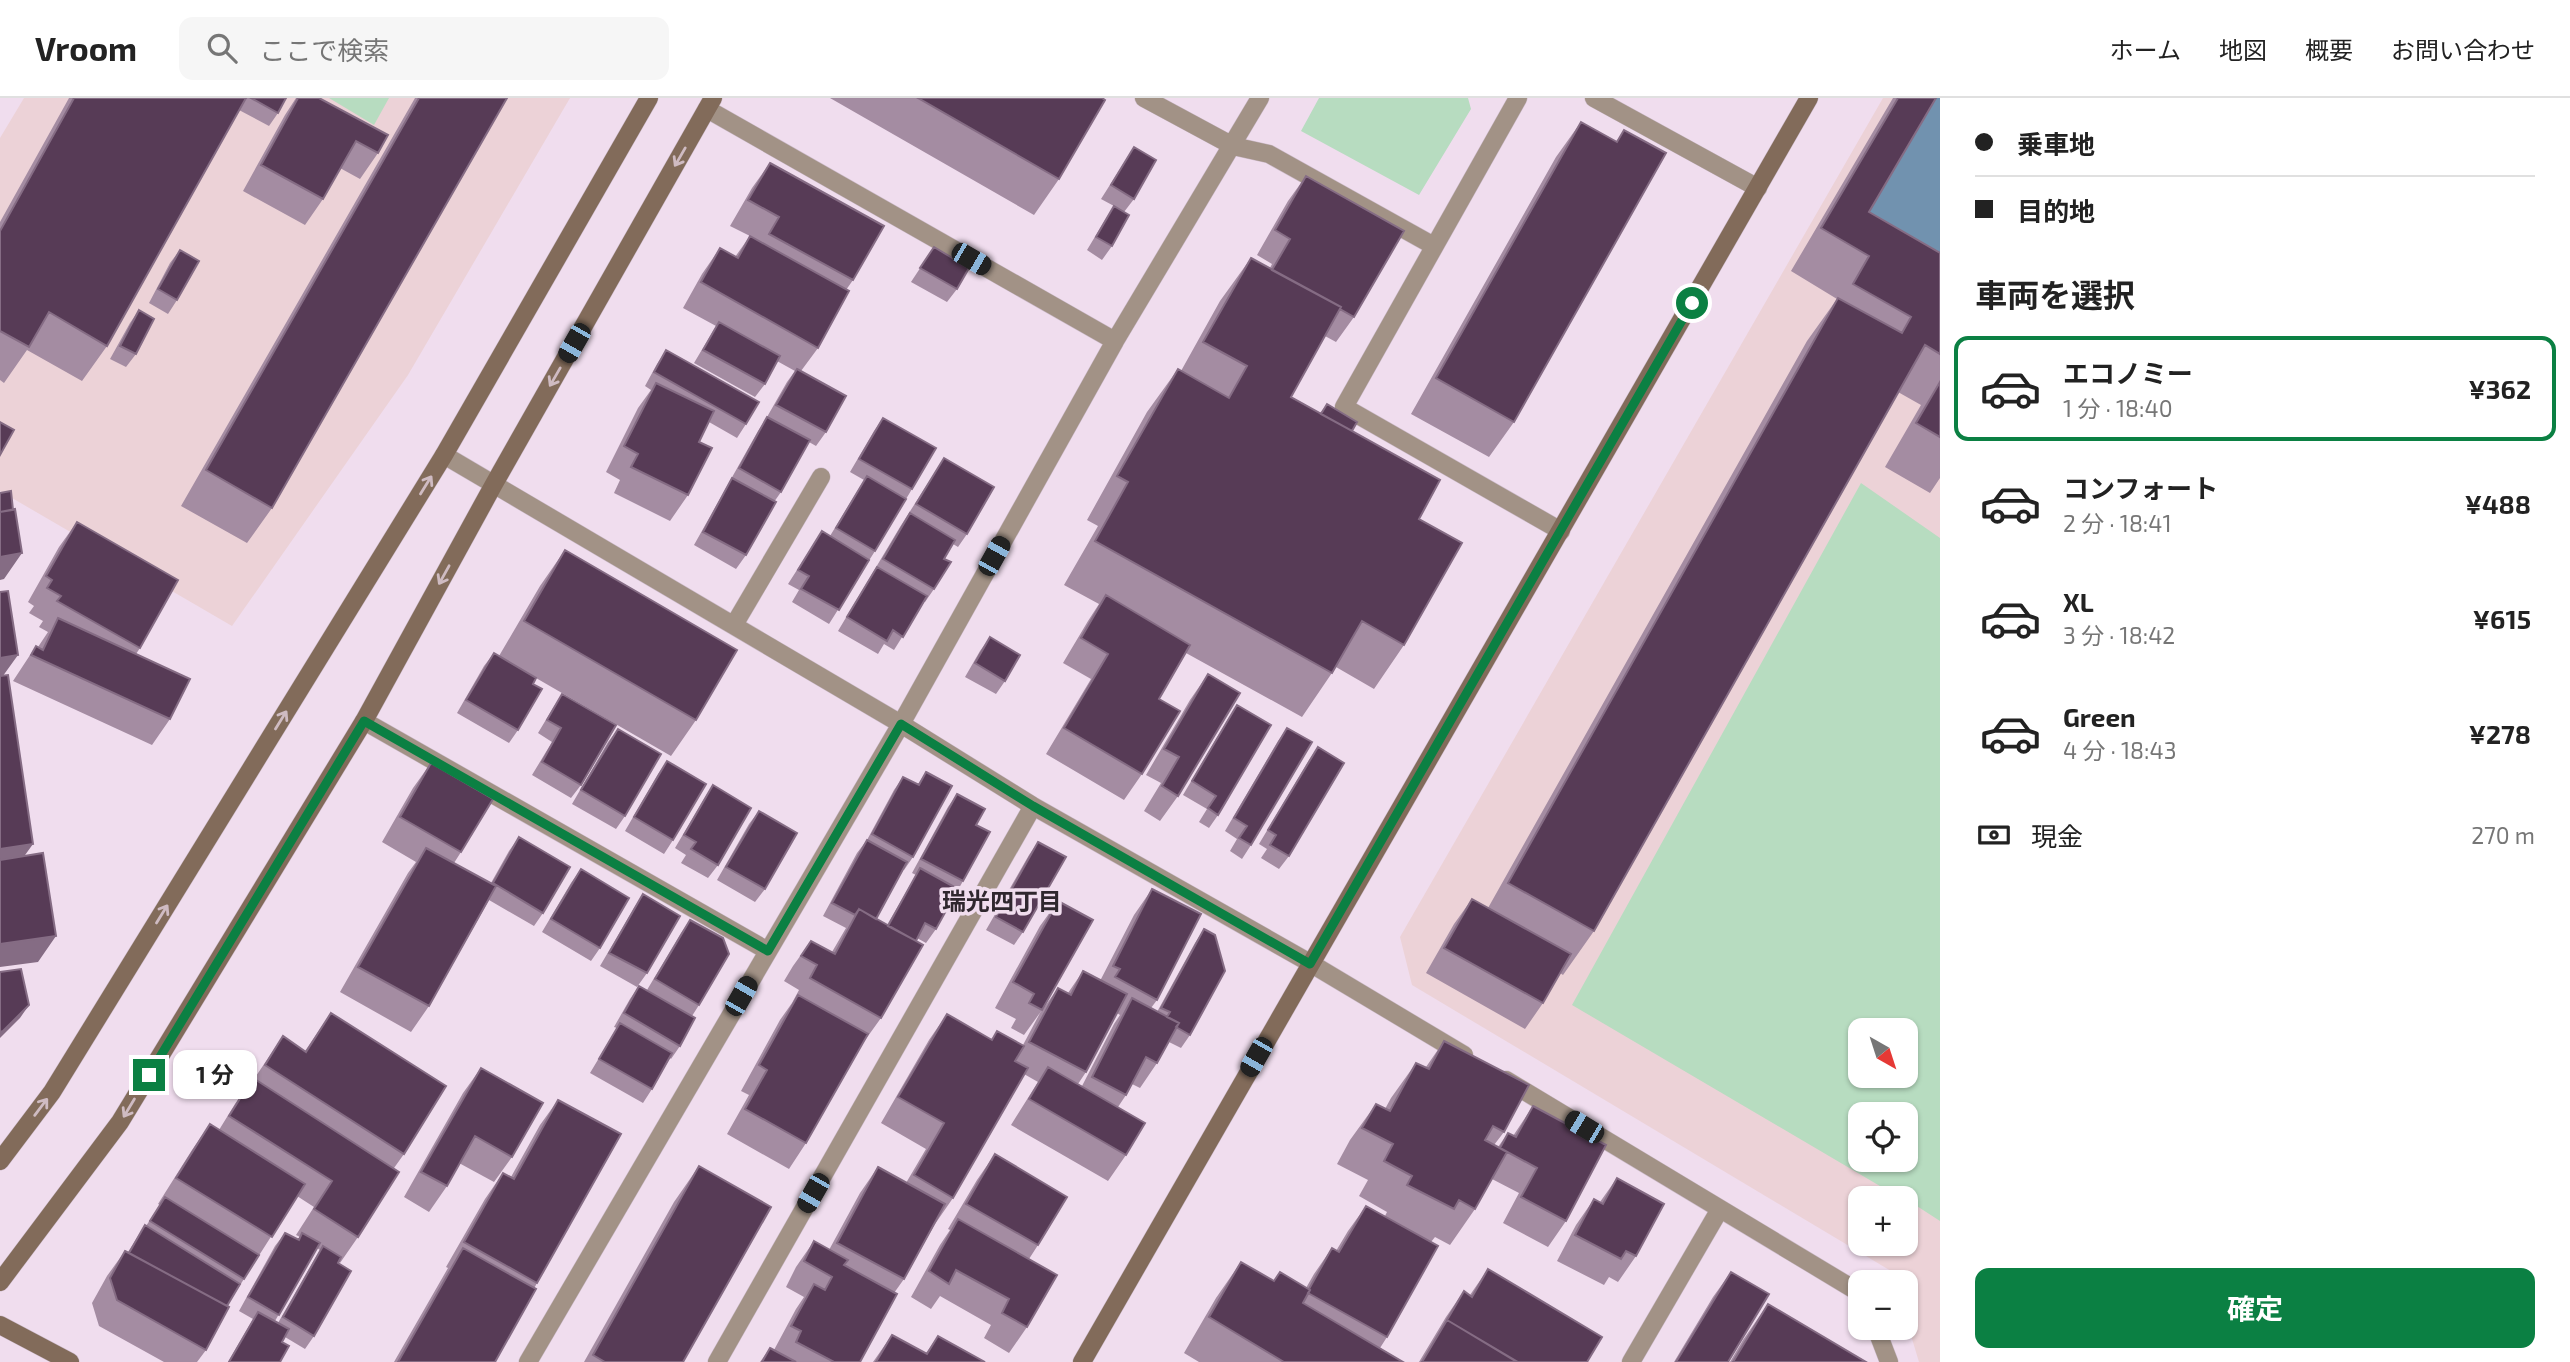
<!DOCTYPE html>
<html lang="ja">
<meta charset="utf-8">
<style>
:root{--surface:#fff;--page:#f6f6f6;--text:#222;--muted:#767676;--line:#e0e0e0;--accent:#0b8043}
body{margin:0;font-family:"Exo 2","Noto Sans JP",sans-serif;background:var(--page);color:var(--text);height:100vh;display:flex;flex-direction:column;font-size:26px;white-space:nowrap}
*{box-sizing:border-box;margin:0}
p{font-size:23px;color:var(--muted)}
.icon{flex:none;width:38px;height:38px;fill:none;stroke:currentColor;stroke-width:2;stroke-linecap:round;stroke-linejoin:round}
.map{position:relative;flex:1;overflow:hidden}
.side{display:flex;flex-direction:column;background:var(--surface);width:630px}
.side>*{flex:none}
.hud{display:grid;align-content:center;height:154px;padding:0 35px;background:var(--surface)}
.needle{width:46px;rotate:141deg}
.buttons{position:absolute;left:1848px;top:920px;display:grid;gap:14px}
.buttons a{display:grid;place-items:center;width:70px;height:70px;border-radius:14px;background:var(--surface);box-shadow:0 2px 5px #0004;font-size:35px}
.end{position:absolute;width:32px;height:32px;margin:-16px;border:9px solid #0b8043;background:#fff;box-shadow:0 0 0 4px #fff}
.from{border-radius:50%}
.bubble{position:absolute;height:49px;border-radius:14px;background:var(--surface);box-shadow:0 2px 5px #0004;font-size:23px;font-weight:700;line-height:49px;text-align:center}
.car{position:absolute;width:21px;height:42px;margin:-21px -10px;border-radius:9px;box-shadow:0 0 5px 2px #0007;background:linear-gradient(#222 24%,#8ab4d8 0 40%,#222 0 76%,#8ab4d8 0 86%,#222 0)}
.hud b{display:flex;align-items:center;gap:24px;height:66px;font-size:26px}
.hud b+b{border-top:2px solid var(--line)}
.hud i{width:18px;height:18px;background:var(--text)}
ul{padding:0;list-style:none}
li{display:flex;align-items:center;gap:21px;height:105px;margin:0 14px 10px;padding:0 21px;border:4px solid transparent;border-radius:14px}
li div{flex:1}
li b{display:block;font-size:26px}
li em{font-style:normal;font-weight:700}
li.active{border-color:var(--accent)}
li>.icon{width:63px;height:63px;stroke-width:1.5}
h2{padding:0 35px;font-size:32px;line-height:84px}
.pay{display:flex;align-items:center;gap:18px;height:77px;padding:0 35px;font-size:26px}
.pay p{margin-inline-start:auto}
.action{display:flex;gap:14px;margin-top:auto;padding:14px 35px}
.action a{flex:1;height:80px;border-radius:14px;background:var(--accent);color:#fff;font-size:28px;font-weight:700;line-height:80px;text-align:center}
header{display:flex;align-items:center;gap:42px;box-sizing:border-box;height:98px;padding:0 35px;background:var(--surface);border-bottom:2px solid var(--line)}
header strong{font-size:33px}
nav{display:flex;gap:38px;margin-inline-start:auto;font-size:24px}
.search{width:490px;height:63px;background:var(--page);display:flex;align-items:center;gap:18px;box-sizing:border-box;padding:0 24px;border-radius:14px;color:var(--muted);font-size:26px}
main{display:flex;flex:1;min-height:0}
.map>svg:first-child{display:block}
.education{fill:#ecd2d7;fill-rule:evenodd}
.green{fill:#b7dcc0;fill-rule:evenodd}
.water{fill:#7192af}
.lines{fill:none;stroke-linecap:round;stroke-linejoin:round}
.street-casing{stroke:#cdbccb;stroke-width:19}
.secondary-casing{stroke:#cdbccb;stroke-width:19}
.street{stroke:#a29286;stroke-width:18}
.secondary{stroke:#826b5a;stroke-width:18}
.wall{fill:#a48ca2;fill-rule:evenodd}
.shaded-wall{fill:#856c84}
.building{fill:#573b56;stroke:#856c84;stroke-width:2}
.oneway{stroke:#cfbbc2}
.route{stroke:#0b8043;stroke-width:9}
.labels{text-anchor:middle;dominant-baseline:central;stroke-width:7;stroke-linejoin:round;paint-order:stroke}
.neighbourhood-label{font-size:24px;font-weight:bold;fill:#2f272e;stroke:#f0ddee}
</style>
<header>
<strong>Vroom</strong>
<div class="search"><svg class="icon" aria-label="search" viewBox="0 0 24 24"><circle cx="10" cy="10" r="6"/><path d="M15 15l6 6"/></svg>ここで検索</div>
<nav><a>ホーム</a><a>地図</a><a>概要</a><a>お問い合わせ</a></nav>
</header>
<main>
<div class="map">
<svg width="1940" height="1264" viewBox="0 0 1940 1264">
<rect width="100%" height="100%" fill="#f0ddee"/>
<path class="education" d="M24,0H570L408,277L232,528L0,393V40Z
M1883,0H1940V1264H1919L1906,1221V1185H1895L1891,1173L1412,887L1400,839ZM1860,933H1906V978H1860ZM1860,1017H1906V1062H1860ZM1860,1101H1906V1146H1860Z"/>
<path class="green" d="M329,0H389L374,27Z
M1319,0H1468L1471,11L1419,97L1301,33Z
M1861,385L1940,440V1123L1906,1101H1902L1572,907ZM1860,933H1906V978H1860ZM1860,1017H1906V1062H1860Z"/>
<path class="water" d="M1931,0H1940V183L1839,158Z"/>
<g class="lines">
<g class="street-casing">
<path id="street" d="M1144,0L1233,48L1269,56L1434,148
M1518,0L1344,309L1561,433
M1594,0L1758,90
M707,11L1115,243
M444,357L901,626L1033,708L1310,865L1464,957
M734,527L821,379
M364,623L768,853
M1506,982L1860,1195
M1876,1230L1889,1264
M528,1264L901,626L1115,243L1260,0
M717,1264L1033,708
M1631,1264L1720,1111"/>
</g>
<g class="secondary-casing">
<path id="secondary" d="M0,1063L52,994L444,357L649,0
M0,1184L120,1024L364,623L494,386L713,0
M0,1227L70,1264
M1082,1264L1809,0"/>
</g>
<use href="#street" class="street"/>
<use href="#secondary" class="secondary"/>
</g>
<path class="wall" d="M69,0H286L278,15L269,28L239,12L107,248L82,283L27,252L4,285L0,282V124Z
M296,0H319L378,55L360,81L340,70L323,101L305,127L243,93L285,17Z
M415,0H507L272,410L247,445L181,408Z
M830,0H1102L1059,81L1034,117Z
M1893,0H1936L1869,114L1940,155V380L1930,395L1885,369L1921,307L1898,294L1594,833L1563,877L1560,875L1543,905L1525,931L1426,875L1454,826L1472,801L1488,810L1807,243L1837,201L1791,173Z
M1581,24L1616,44L1624,32L1514,324L1489,359L1411,316L1556,59Z
M1134,49V101L1124,114L1112,148L1102,162L1087,152L1105,122L1114,108L1101,101Z
M770,65L853,182L846,192L818,250L801,273L826,334L816,348L809,344L781,394L774,404L746,457L736,471L694,447L758,333L767,319L787,284L795,273L777,263L765,286L755,299L694,265L716,228L683,210L702,176L720,150L735,159L750,138L730,128L752,90Z
M1306,78L1354,219L1336,244L1325,238L1291,299L1320,315L1327,306L1352,333L1419,421L1404,547L1374,591L1336,569L1302,619L1186,555L1159,601L1142,676L1124,702L1046,656L1091,581L1063,565L1088,523L1099,506L1064,487L1098,428L1087,422L1147,314L1178,271L1181,273L1220,203L1251,160L1270,170L1272,166L1257,157L1288,103Z
M934,149L957,191L947,204L911,184Z
M180,152L177,202L168,216L149,205L170,165Z
M139,212L136,256L126,269L110,261L130,225Z
M666,252L746,326L737,340L709,324L699,344L688,397L670,423L614,395L620,382L606,374L638,310L651,292L645,288L657,266Z
M883,320L912,391L875,453L829,526L792,504L799,492L788,486L822,433L830,438L864,382L850,374L874,333Z
M944,360L967,436L958,449L953,446L944,461L934,491L925,504H924L894,552L884,546L878,556L838,533L900,429Z
M77,424L140,550L136,556L170,621L152,647L13,583L36,548L38,549L48,534L39,529L43,523L29,515L34,508L28,504L59,449Z
M565,452L696,622L671,658L536,580L533,586L518,632L509,645L457,615L484,568L494,555L499,558L540,488Z
M990,539L1005,583L996,596L965,579L980,553Z
M1208,576L1178,698L1160,723L1144,713L1161,685L1146,677L1190,602Z
M562,596L581,687L571,700L532,677L552,644L538,635L553,610Z
M1237,607L1218,717L1209,730L1199,724L1207,711L1183,697L1228,621Z
M1287,630L1251,747L1242,761L1230,753L1237,741L1225,733L1278,643Z
M618,631L625,718L616,731L572,706L608,644Z
M1318,649L1289,758L1279,771L1261,760L1267,751L1259,746L1309,662Z
M667,663L673,742L664,756L625,733L658,676Z
M431,665L461,754L454,765L491,785L509,753L519,739L543,815L534,828L489,802L429,908L411,934L340,894L408,775L416,764L382,744L413,690Z
M926,674L913,759L904,772H903L876,821L887,827L916,777L912,775L948,709L957,696L976,727L963,783L936,831L926,845L917,840L881,920L863,945L806,1045L789,1071L727,1036L749,997L741,993L780,922L792,905L799,892L784,883L793,868L811,843L832,854L846,830L823,818L857,755L867,742L894,692L903,679L918,686Z
M713,687L718,767L708,780L681,765L686,757L675,750L704,701Z
M759,713L765,791L755,804L717,782L749,726Z
M1038,744L1023,834L1014,847L986,832L1029,757Z
M581,771L600,850L591,863L542,834L571,785Z
M1152,791L1157,902L1151,910L1157,914L1195,845L1204,831L1190,937L1181,950L1169,944L1157,965L1140,990L1132,986L1126,997L1118,1009L1126,1057L1108,1083L1011,1027L1038,984L1024,976L953,1100L935,1126L904,1181L894,1195L860,1264H760L770,1250L774,1252L796,1211L804,1199L786,1189L796,1169L814,1143L829,1152L860,1095L878,1069L906,1085L926,1051L881,1025L929,942L947,916L991,942L997,933L1023,947L1040,915L1058,890L1068,895L1083,873L1100,883L1134,817ZM1117,915L1120,917L1114,926L1082,988L1078,986L1086,974Z
M643,796L647,875L637,889L600,868L634,810Z
M1058,803L1042,912L1024,937L1011,930L1016,921L995,910L1040,828Z
M690,822L699,907L692,918L680,948L671,961L670,960L652,991L643,1005L590,975L617,930L614,929L630,901L639,888L647,892L681,835Z
M331,915L404,1056L394,1070L358,1139L340,1165L339,1164L314,1238L305,1251L285,1239L282,1244L280,1264H228L253,1221L239,1213L275,1148L285,1135L298,1142L300,1139L296,1137L314,1109L297,1098L235,1195L227,1208L206,1252L197,1264H164L99,1228L92,1205L107,1178L125,1153L128,1154L145,1127L146,1128L160,1107L158,1106L192,1052L210,1026L219,1032L235,1006L253,980L254,981L283,938L305,953ZM317,1150L320,1152L314,1162L278,1225L275,1223Z
M1444,943L1504,1034L1494,1047L1498,1049L1508,1035L1513,1038L1533,1008L1566,1123L1548,1149L1503,1125L1519,1095L1492,1081L1475,1111L1450,1147L1435,1139L1431,1144L1387,1239L1380,1250L1403,1264H1199L1184,1255L1216,1200L1241,1164L1274,1183L1280,1174L1306,1190L1314,1176L1332,1150L1336,1153L1348,1133L1366,1108L1385,1118L1387,1114L1359,1098L1368,1082L1337,1066L1350,1042L1376,1006L1385,1011L1391,1000L1416,965L1426,969Z
M481,970L512,1059L494,1084L459,1065L447,1088L429,1114L404,1099L463,995Z
M558,1002L537,1185L495,1264H394L448,1170L446,1169L485,1101L503,1075L511,1079L540,1027Z
M995,1056L1038,1147L1029,1161L1027,1229L1009,1255L984,1240L991,1227L940,1198L931,1211L911,1199L940,1147L950,1132L948,1131L977,1082Z
M699,1068L683,1264H584L674,1104Z
M1617,1080L1636,1158L1618,1184L1609,1179L1604,1187L1557,1163L1576,1127L1594,1101L1600,1104Z
M1488,1171L1587,1264H1419L1446,1219L1464,1193L1470,1197Z
M1731,1174L1728,1264H1674L1713,1199Z
M1768,1206L1866,1264H1730L1743,1242Z
M892,1237L926,1255L938,1238L985,1264H873Z"/>
<path class="shaded-wall" d="M22,455L4,481L0,482V459Z
M18,557L0,582V560Z
M33,746L15,771L0,774V751Z
M56,838L38,864L0,869V846Z
M29,907L20,920L0,940V934Z"/>
<path class="building" d="M74,0H246L107,248L49,214L29,249L0,233V133Z
M251,0H286L278,15Z
M298,0H319L388,37L378,55L356,43L323,101L261,67Z
M419,0H507L272,410L206,372Z
M918,0H1102L1105,2L1059,81Z
M1898,0H1936L1869,114L1940,155V256L1925,247L1594,833L1508,785L1838,200L1902,235L1911,219L1853,186L1869,158L1821,130Z
M1581,24L1617,44L1624,32L1666,55L1514,324L1436,280Z
M1134,49L1156,62L1134,101L1111,87Z
M770,65L884,128L853,182L769,136L779,119L748,102Z
M1306,78L1404,133L1354,219L1340,211L1341,209L1272,172L1290,141L1275,132Z
M1114,108L1129,117L1112,148L1096,139Z
M750,138L849,193L818,250L701,184L720,150L738,160Z
M934,149L969,170L957,191L920,170Z
M180,152L199,163L177,202L158,191Z
M1251,160L1341,209L1291,299L1440,382L1419,421L1462,445L1404,547L1362,523L1332,575L1095,443L1128,384L1117,378L1178,271L1229,300L1247,268L1203,244Z
M139,212L154,221L136,256L120,248Z
M719,224L780,258L765,286L703,252Z
M666,252L759,304L746,326L654,274Z
M797,271L846,298L826,334L776,307Z
M1940,284V339L1916,325Z
M656,285L714,313L699,344L712,350L688,397L631,369L638,356L624,348Z
M1327,306L1357,324L1352,333L1321,316Z
M767,319L810,342L781,394L739,370Z
M883,320L936,350L912,391L859,361Z
M0,324L14,332L0,357Z
M944,360L994,389L967,436L916,406Z
M867,378L906,401L875,453L836,430Z
M732,380L776,404L746,457L703,434Z
M11,393L13,412L0,414V395Z
M15,411L22,455L0,459V414Z
M910,415L955,442L944,461L951,464L934,491L883,461Z
M77,424L178,482L140,550L57,503L61,498L47,490L52,482L46,478Z
M822,433L869,462L839,512L801,491L809,478L798,472Z
M565,452L737,552L696,622L524,523Z
M877,469L927,498L903,539L893,532L887,543L847,519Z
M8,493L18,557L0,560V494Z
M1106,497L1190,547L1159,601L1180,613L1142,676L1064,630L1108,556L1081,540Z
M58,520L190,581L170,621L31,557L36,548L43,552Z
M990,539L1020,557L1005,583L975,565Z
M494,555L536,580L533,586L542,591L518,632L466,602Z
M1208,576L1240,595L1178,698L1162,688L1179,659L1164,651Z
M8,577L33,746L0,751V578Z
M562,596L616,627L581,687L542,664L561,630L547,622Z
M1237,607L1271,627L1218,717L1208,710L1216,698L1192,683Z
M1287,630L1312,644L1251,747L1239,740L1247,728L1234,720Z
M618,631L661,656L625,718L581,692Z
M1318,649L1344,665L1289,758L1270,747L1276,737L1268,732Z
M667,663L706,686L673,742L634,719Z
M431,665L493,701L461,754L400,719Z
M926,674L952,688L913,759L872,736L903,679L919,687Z
M713,687L751,710L718,767L691,751L696,744L684,737Z
M957,696L985,711L976,727L990,734L963,783L921,761Z
M759,713L797,735L765,791L726,769Z
M519,739L570,769L543,815L493,785Z
M867,742L907,764L876,821L859,811L855,817L832,805Z
M1038,744L1066,759L1023,834L996,819Z
M426,750L496,788L429,908L358,869Z
M43,755L56,838L0,846V762Z
M920,770L958,791L936,831L925,825L916,843L888,828Z
M581,771L629,800L600,850L551,821Z
M1152,791L1201,816L1157,902L1115,879L1120,871L1113,868Z
M643,796L680,818L647,875L609,855Z
M1472,801L1571,856L1543,905L1444,850Z
M1058,803L1093,822L1042,912L1029,905L1034,896L1013,884Z
M859,811L923,847L881,920L810,880L817,867L801,858L811,843L835,856Z
M690,822L723,840L729,856L699,907L655,881Z
M1204,831L1215,837L1225,873L1190,937L1176,929L1179,925L1167,919L1170,914L1161,910Z
M21,871L29,907L3,933L0,934V874Z
M1083,873L1127,896L1086,974L1029,944L1058,890L1071,897Z
M639,888L695,920L680,948L624,915Z
M798,897L868,936L806,1045L745,1011L767,972L759,967Z
M1132,900L1179,925L1157,965L1146,959L1126,997L1092,979Z
M331,915L446,988L404,1056L265,967L283,938L306,954Z
M947,916L992,942L997,933L1024,948L1015,963L1028,970L953,1100L914,1077L944,1025L898,999Z
M620,925L672,955L652,991L599,961Z
M1444,943L1529,987L1504,1034L1493,1028L1485,1042L1507,1054L1475,1111L1459,1102L1454,1111L1407,1087L1412,1078L1384,1063L1393,1046L1362,1030L1376,1006L1390,1013L1416,965L1429,971Z
M1048,969L1145,1025L1126,1057L1029,1001Z
M481,970L543,1005L512,1059L475,1038L447,1088L421,1074Z
M253,980L399,1074L358,1139L314,1111L332,1083L229,1018Z
M558,1002L621,1036L537,1185L464,1144L503,1075L514,1081Z
M1533,1008L1606,1047L1566,1123L1521,1099L1537,1070L1500,1050L1508,1035L1516,1039Z
M210,1026L305,1086L272,1139L176,1080Z
M995,1056L1067,1099L1038,1147L966,1106Z
M699,1068L771,1109L683,1264H605L593,1257Z
M878,1069L945,1106L904,1181L837,1145Z
M1617,1080L1664,1106L1636,1158L1626,1153L1621,1161L1575,1137L1594,1101L1603,1106Z
M165,1099L259,1157L244,1181L150,1123Z
M1366,1108L1438,1148L1387,1239L1308,1195L1310,1192L1309,1191L1332,1150L1339,1154Z
M958,1121L1057,1177L1027,1229L1002,1215L1009,1201L956,1172L949,1186L929,1173Z
M145,1127L240,1186L227,1208L129,1155Z
M285,1135L299,1142L302,1135L320,1145L279,1217L248,1199Z
M814,1143L848,1162L844,1167L897,1196L860,1264H834L796,1244L801,1233L791,1228L814,1186L825,1192L832,1179L804,1163Z
M323,1148L341,1159L338,1165L351,1173L314,1238L283,1219Z
M463,1150L536,1191L495,1264H398Z
M125,1153L229,1209L206,1252L117,1202L110,1180Z
M1241,1164L1274,1183L1280,1174L1310,1192L1303,1205L1403,1264H1284L1209,1219Z
M1488,1171L1602,1239L1587,1264H1518L1447,1222L1464,1193L1472,1199Z
M1731,1174L1769,1196L1728,1264H1676Z
M1768,1206L1866,1264H1733Z
M258,1214L289,1231L282,1244L289,1248L280,1264H229Z
M1447,1222L1517,1264H1422Z
M892,1237L927,1256L938,1238L985,1264H876Z
M770,1250L796,1264H762Z"/>
<defs><path id="oneway-shaft" d="M-6 0H5M1.5-3L5.5 0L1.5 3" fill="none" stroke-width="1.6" stroke-linecap="round" stroke-linejoin="round" transform="scale(1.75)"/></defs>
<g class="oneway">
<use href="#oneway-shaft" transform="translate(680 59) rotate(120)"/>
<use href="#oneway-shaft" transform="translate(555 279) rotate(120)"/>
<use href="#oneway-shaft" transform="translate(426 387) rotate(-58)"/>
<use href="#oneway-shaft" transform="translate(444 477) rotate(119)"/>
<use href="#oneway-shaft" transform="translate(281 622) rotate(-58)"/>
<use href="#oneway-shaft" transform="translate(162 816) rotate(-58)"/>
<use href="#oneway-shaft" transform="translate(41 1009) rotate(-53)"/>
<use href="#oneway-shaft" transform="translate(129 1010) rotate(121)"/>
</g>
<g class="lines">
<path class="route" d="M149,977L364,623L768,853L901,626L1033,708L1310,866L1692,205"/>
</g>
<g class="labels">
<g class="neighbourhood-label">
<text x="1002" y="802">瑞光四丁目</text>
</g>
</g>
</svg>
<div class="buttons">
<a><svg class="needle" viewBox="-14 -14 28 28"><path d="M0-13l5 13h-10z" fill="#e53935"/><path d="M0 13l5-13h-10z" fill="#767676"/></svg></a>
<a><svg class="icon" aria-label="locate" viewBox="0 0 24 24"><circle cx="12" cy="12" r="6"/><path d="M12 2v4M12 18v4M2 12h4M18 12h4"/></svg></a>
<a>+</a>
<a>−</a>
</div>
<i class="end from" style="left:1692px;top:205px"></i>
<i class="end" style="left:149px;top:977px"></i>
<div class="bubble" style="left:173px;top:952px;width:84px">1 分</div>
<i class="car" style="left:971px;top:161px;rotate:120deg"></i>
<i class="car" style="left:574px;top:245px;rotate:210deg"></i>
<i class="car" style="left:994px;top:458px;rotate:29deg"></i>
<i class="car" style="left:741px;top:898px;rotate:30deg"></i>
<i class="car" style="left:1256px;top:959px;rotate:210deg"></i>
<i class="car" style="left:1584px;top:1029px;rotate:301deg"></i>
<i class="car" style="left:813px;top:1095px;rotate:210deg"></i>
</div>
<section class="side">
<div class="hud">
<b><i class="from"></i>乗車地</b>
<b><i></i>目的地</b>
</div>
<h2>車両を選択</h2>
<ul>
<li class="active"><svg class="icon" aria-label="car" viewBox="0 0 24 24"><path d="M5 17H2v-5l4-1 3-4h7l3 4 3 1v5h-3M9 17h6M6 11h13"/><circle cx="7" cy="17" r="2"/><circle cx="17" cy="17" r="2"/></svg><div><b>エコノミー</b><p>1 分 · 18:40</p></div><em>¥362</em></li>
<li><svg class="icon" aria-label="car" viewBox="0 0 24 24"><path d="M5 17H2v-5l4-1 3-4h7l3 4 3 1v5h-3M9 17h6M6 11h13"/><circle cx="7" cy="17" r="2"/><circle cx="17" cy="17" r="2"/></svg><div><b>コンフォート</b><p>2 分 · 18:41</p></div><em>¥488</em></li>
<li><svg class="icon" aria-label="car" viewBox="0 0 24 24"><path d="M5 17H2v-5l4-1 3-4h7l3 4 3 1v5h-3M9 17h6M6 11h13"/><circle cx="7" cy="17" r="2"/><circle cx="17" cy="17" r="2"/></svg><div><b>XL</b><p>3 分 · 18:42</p></div><em>¥615</em></li>
<li><svg class="icon" aria-label="car" viewBox="0 0 24 24"><path d="M5 17H2v-5l4-1 3-4h7l3 4 3 1v5h-3M9 17h6M6 11h13"/><circle cx="7" cy="17" r="2"/><circle cx="17" cy="17" r="2"/></svg><div><b>Green</b><p>4 分 · 18:43</p></div><em>¥278</em></li>
</ul>
<div class="pay"><svg class="icon" aria-label="cash" viewBox="0 0 24 24"><path d="M3 7h18v10H3z"/><circle cx="12" cy="12" r="2"/></svg>現金<p>270 m</p></div>
<div class="action"><a>確定</a></div>
</section>
</main>
